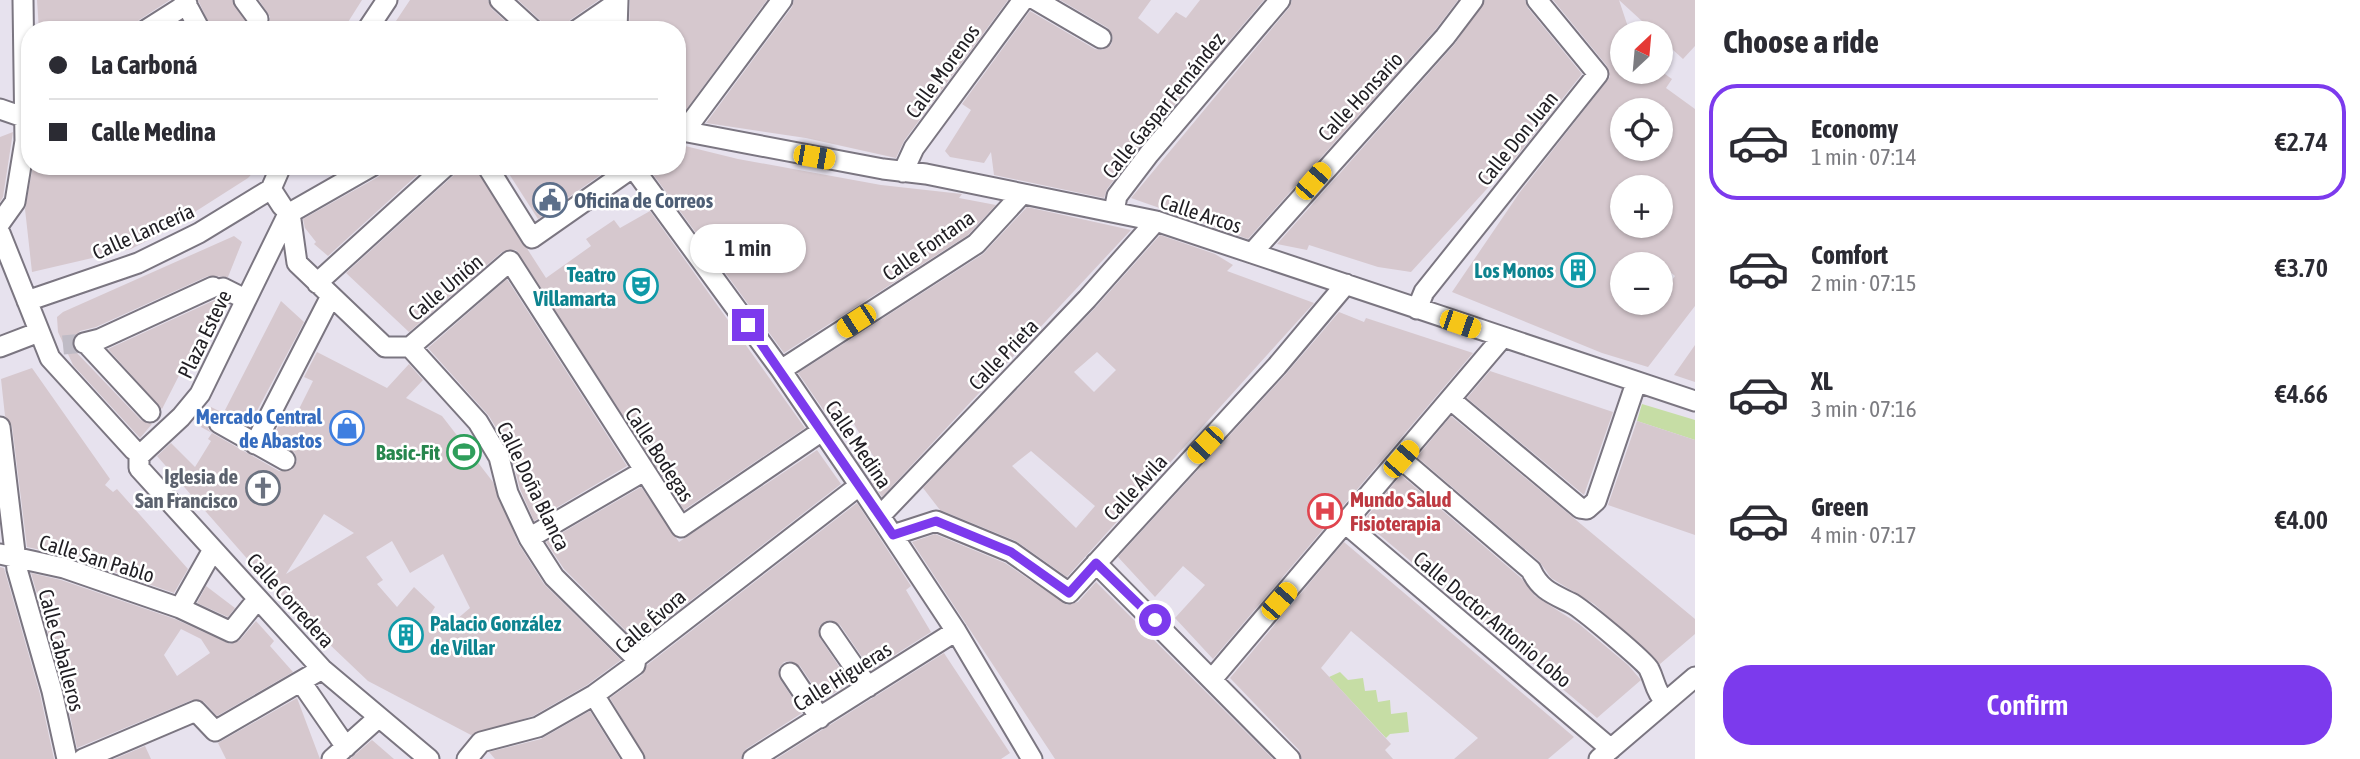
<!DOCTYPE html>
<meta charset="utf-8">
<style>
:root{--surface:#fff;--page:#f2f2f3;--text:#2b2b33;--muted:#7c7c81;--line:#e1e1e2;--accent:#7c3aed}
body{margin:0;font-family:"Asap Condensed",sans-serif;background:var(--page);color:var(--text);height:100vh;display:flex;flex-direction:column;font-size:26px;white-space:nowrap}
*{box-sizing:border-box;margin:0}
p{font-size:23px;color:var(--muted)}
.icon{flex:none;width:38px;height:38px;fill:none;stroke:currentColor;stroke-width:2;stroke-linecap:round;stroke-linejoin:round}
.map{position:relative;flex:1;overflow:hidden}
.sheet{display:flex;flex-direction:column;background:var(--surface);width:665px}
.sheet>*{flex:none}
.top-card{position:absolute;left:21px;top:21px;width:665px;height:154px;border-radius:28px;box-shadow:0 2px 5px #0004;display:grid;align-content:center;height:154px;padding:0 28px;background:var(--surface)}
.needle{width:46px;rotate:26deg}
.controls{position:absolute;left:1610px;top:21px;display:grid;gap:14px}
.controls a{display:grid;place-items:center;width:63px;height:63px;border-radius:50%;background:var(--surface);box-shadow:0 2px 5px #0004;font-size:35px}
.end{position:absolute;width:32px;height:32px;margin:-16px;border:9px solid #7c3aed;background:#fff;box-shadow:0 0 0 4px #fff}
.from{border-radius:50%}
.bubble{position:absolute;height:49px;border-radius:24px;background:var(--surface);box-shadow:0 2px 5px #0004;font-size:23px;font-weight:600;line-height:49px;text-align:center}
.car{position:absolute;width:21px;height:42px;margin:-21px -10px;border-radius:9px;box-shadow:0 0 5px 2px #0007;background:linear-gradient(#f5c518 24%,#345 0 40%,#f5c518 0 76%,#345 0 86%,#f5c518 0)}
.top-card b{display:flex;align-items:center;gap:24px;height:66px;font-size:26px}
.top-card b+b{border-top:2px solid var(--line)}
.top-card i{width:18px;height:18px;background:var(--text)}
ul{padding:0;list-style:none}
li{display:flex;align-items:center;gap:21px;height:116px;margin:0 14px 10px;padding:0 14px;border:4px solid transparent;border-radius:28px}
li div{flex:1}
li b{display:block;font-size:26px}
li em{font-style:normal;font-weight:600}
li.active{border-color:var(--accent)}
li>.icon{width:63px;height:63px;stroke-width:1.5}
h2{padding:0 28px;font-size:32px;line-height:84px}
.cta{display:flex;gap:14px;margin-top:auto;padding:14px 28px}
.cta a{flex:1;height:80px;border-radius:28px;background:var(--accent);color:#fff;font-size:28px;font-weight:600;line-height:80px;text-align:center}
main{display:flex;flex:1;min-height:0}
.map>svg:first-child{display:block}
.green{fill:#c6dda5}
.building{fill:#d6c8ce;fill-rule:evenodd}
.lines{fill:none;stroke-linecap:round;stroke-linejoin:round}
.minor-tunnel{stroke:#bfbbc5;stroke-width:19;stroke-dasharray:19 10;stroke-linecap:butt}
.minor-casing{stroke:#7b7681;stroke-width:23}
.minor{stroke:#fff;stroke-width:19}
.route{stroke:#7c3aed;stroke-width:9}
.labels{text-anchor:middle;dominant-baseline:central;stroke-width:5;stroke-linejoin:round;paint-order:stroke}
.street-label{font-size:21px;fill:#201e23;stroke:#fff}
.service-label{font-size:21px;font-weight:bold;fill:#4e5e75;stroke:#fff;text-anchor:start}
.culture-label{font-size:21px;font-weight:bold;fill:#0d838f;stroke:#fff;text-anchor:end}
.shop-label{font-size:21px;font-weight:bold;fill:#366cbe;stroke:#fff;text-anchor:end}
.leisure-label{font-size:21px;font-weight:bold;fill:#27864d;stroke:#fff;text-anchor:end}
.worship-label{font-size:21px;font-weight:bold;fill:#5b616d;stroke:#fff;text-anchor:end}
.health-label{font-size:21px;font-weight:bold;fill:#be3a42;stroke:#fff;text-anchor:start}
</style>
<main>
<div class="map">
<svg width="1695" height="759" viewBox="0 0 1695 759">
<rect width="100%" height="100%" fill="#e7e2ee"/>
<path class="green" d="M1642,404L1695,420V440L1637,421Z
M1340,672L1348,680L1363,678L1365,691L1376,690L1378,702L1390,700L1391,714L1407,712L1409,732L1390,734L1386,738L1329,677Z"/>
<path class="building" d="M37,0H170L139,20L134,30H39Z
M198,0H232L252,30H212Z
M259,0H362L343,30H263L269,24L270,17Z
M410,0H488L492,9L515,30H390Z
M518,0H599L570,20L565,30H545L541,21Z
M630,0H767L680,118H677V30H629Z
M794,0H1008L904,141L896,158L806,138L706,123L792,7Z
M1060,0H1151L1138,18L1158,34L1176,12L1186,18L1200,0H1264L1140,146L1107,189L1104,198L994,175L991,152L984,163L950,157L945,151L971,110L962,104L1030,11L1095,49L1102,50L1111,45L1113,37L1108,28Z
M1292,0H1458L1436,29L1248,239L1131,198L1289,8Z
M1485,0H1525L1528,8L1582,74L1516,157L1411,272L1378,267L1309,245L1307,250L1277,244L1454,45Z
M1553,0H1695V46L1683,59L1661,39V33H1655L1619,0L1630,33H1622V72H1662L1672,79L1666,88L1695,109V306L1648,367L1602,353L1452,292L1520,192L1610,77L1607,66ZM1622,110H1661V149H1622ZM1622,187H1661V226H1622ZM1622,264H1661L1675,276L1661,295V303H1622Z
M13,132L3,197L0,202V137Z
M677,144L738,159L881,185L962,194L959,198L996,205L968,235L784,353L647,166H677Z
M33,166H259L248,178L190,215L192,218L131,249L32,272L25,209Z
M389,166H427L328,256L314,244L316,242L305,228L303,219L378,177Z
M458,166H474L546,278L591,246L586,239L614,220L620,228L650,211L805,428L684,510L516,250L502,252L409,332L346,273L454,175Z
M504,166H613L538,219Z
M1027,207L1131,230L882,497L868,476L879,466L851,419L836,428L798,373L983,254Z
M1160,235L1215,254L1233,265L1227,271L1314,303L1067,577L1016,541L940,510L923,488L1096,307ZM1097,352L1116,370L1094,392L1074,372ZM1031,451L1095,506L1076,528L1012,466Z
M234,236L242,242L228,277L208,276L96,327L80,331L73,339L75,351L141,420L152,424L140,438L73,365L58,332L57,317L63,312Z
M507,279L627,466L534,521L520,489L510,451L489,416L428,348Z
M217,299H218L162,409L108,349Z
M281,301L304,322L249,426L224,412Z
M1339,312L1364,322L1366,318L1473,353L1213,659L1175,618L1205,585L1183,566L1155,597L1118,557L1286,374Z
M1695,345V382L1674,375Z
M317,352L387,388L409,364L423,380L406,398L442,416L493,482L518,543L544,584L621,660L587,685L533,716L471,735L368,681L286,603L157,456L171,443L195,467L211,441L208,439L212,433L201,427L211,407L219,411L208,418V429L212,433L279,471L292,470L297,461L295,453L272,438L283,418L292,423L313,381L304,377ZM324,514L354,533L286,574ZM392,541L410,573L443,554L470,608L450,625L430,615L435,607L414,587L397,607L377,584L383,580L366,557Z
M32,368L110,479L105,485L113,492L117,489L188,569L174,593L68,556L27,547L12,426L5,416L1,379Z
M1490,371L1613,412L1584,495L1467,398Z
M1451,416L1695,619V634L1660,664L1594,604L1551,578L1539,561L1417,457Z
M1637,421L1695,440V535L1608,505Z
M817,450L841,484L637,642L564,569L546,542L641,487L679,542Z
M1401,475L1521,578L1535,596L1579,624L1628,665L1641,680L1597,718L1363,521Z
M857,503L911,586L906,590L931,632L871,670L840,625L830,620L824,622L819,627L820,638L850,683L823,700L800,666L790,661L784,662L779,668L780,679L802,713L746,749L741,759H646L610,698L642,675L647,665Z
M935,534L1005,563L1067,605L1078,602L1096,582L1273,759H1055L912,542Z
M1344,542L1574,737L1548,759H1454L1478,738L1351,631L1321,668L1391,744L1385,750L1393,759H1302L1299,750L1230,678Z
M0,567L4,568L40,694L54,759H0Z
M31,573L61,580L175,619L230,644L240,640L256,621L274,641L270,646L293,672L217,716L204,702L192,700L77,748L64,688ZM181,629L201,639L210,653L177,676L164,655Z
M206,586L235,608L228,617L197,603Z
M944,653L1010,753L1001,759H776Z
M297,698L320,759H226L218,743Z
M590,711L620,759H495L489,752L541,739Z
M372,740L394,759H350Z
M145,746L151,759H114Z"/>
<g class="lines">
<path class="minor-tunnel" d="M63,345L84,343"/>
<g class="minor-casing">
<path id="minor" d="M184,0L200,30
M244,0L258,19
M500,0L533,30
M1036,0L1101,38
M146,30L187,4
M367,30L387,0
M577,30L612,6
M617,30L618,0
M0,109L26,118
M677,130L883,169L926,174L1156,221L1695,401
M689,132L692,121L782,0
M281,166L271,189L282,206
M372,166L288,214L200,394L181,417L139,456V468L322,669L429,759
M487,166L532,238L632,168
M632,166L781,370L860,486L956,631L1032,759
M903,172L914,148L1023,0
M1114,211L1117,196L1149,154L1280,0
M291,220L297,263L385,347H410L478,422L499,457L508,493L529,538L554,577L636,658
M0,223L15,202L25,141L23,0
M0,233L50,358L134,450
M1252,253L1445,37L1473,0
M317,283L446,166
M223,288L239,296
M27,301L138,263L199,233L271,189
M1417,309L1424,292L1598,74L1537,0
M84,343L100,339L213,287
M86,343L150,412
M0,347L39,332
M410,347L510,261L681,527L822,431
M781,370L976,244L1022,194
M1451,400L1580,508L1587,509L1596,501L1636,383
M219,423L285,460
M0,427L17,569L52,691L67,759
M255,444L331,296
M1401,459L1531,570C1540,590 1553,594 1571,603C1580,607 1646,662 1649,669C1656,683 1654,689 1665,702
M880,516L1087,299L1156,221
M1346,524L1611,749
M893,535L936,521L1011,552L1069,593L1277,366L1346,284
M529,538L644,471
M0,554L64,568L180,608L210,555
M1096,563L1290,759
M180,608L231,632L252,606
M830,632L868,687
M790,673L820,718
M1213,678L1502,338
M301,682L346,747
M594,695L634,759
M83,759L196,711L215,731L322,669
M332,759L379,717
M467,759L481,742L538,727L594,695L635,665L636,658L851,492
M753,759L956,631
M1599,759L1695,677"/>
</g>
<use href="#minor" class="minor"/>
</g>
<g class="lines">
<path class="route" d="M748,325L893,535L936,521L1011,552L1069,593L1096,563L1155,620"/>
</g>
<defs>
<g id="civic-ring" transform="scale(1.75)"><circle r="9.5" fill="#fff" stroke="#5c6f8a" stroke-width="1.5"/><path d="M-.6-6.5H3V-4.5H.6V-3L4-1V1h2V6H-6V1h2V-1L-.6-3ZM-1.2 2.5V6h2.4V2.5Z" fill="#5c6f8a"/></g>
<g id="building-ring" transform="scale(1.75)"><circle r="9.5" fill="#fff" stroke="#0f9aa8" stroke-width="1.5"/><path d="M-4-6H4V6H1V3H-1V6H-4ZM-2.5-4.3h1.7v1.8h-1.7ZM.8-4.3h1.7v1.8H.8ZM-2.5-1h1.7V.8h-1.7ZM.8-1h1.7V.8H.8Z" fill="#0f9aa8"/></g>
<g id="theatre-ring" transform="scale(1.75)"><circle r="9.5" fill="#fff" stroke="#0f9aa8" stroke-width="1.5"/><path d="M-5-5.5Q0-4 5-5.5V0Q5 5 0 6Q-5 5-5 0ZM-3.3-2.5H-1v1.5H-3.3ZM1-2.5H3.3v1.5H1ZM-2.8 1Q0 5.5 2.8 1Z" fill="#0f9aa8"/></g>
<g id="shop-ring" transform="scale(1.75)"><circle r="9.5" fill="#fff" stroke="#3f7fe0" stroke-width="1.5"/><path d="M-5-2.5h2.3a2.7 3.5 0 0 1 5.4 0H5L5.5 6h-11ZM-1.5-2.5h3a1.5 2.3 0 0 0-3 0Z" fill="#3f7fe0"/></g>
<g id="stadium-ring" transform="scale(1.75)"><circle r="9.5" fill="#fff" stroke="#2e9e5b" stroke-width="1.5"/><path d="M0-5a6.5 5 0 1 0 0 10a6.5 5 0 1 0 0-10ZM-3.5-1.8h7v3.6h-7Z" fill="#2e9e5b"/></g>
<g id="church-ring" transform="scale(1.75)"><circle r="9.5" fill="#fff" stroke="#6b7280" stroke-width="1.5"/><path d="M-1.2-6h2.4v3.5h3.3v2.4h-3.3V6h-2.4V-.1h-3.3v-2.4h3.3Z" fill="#6b7280"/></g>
<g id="hospital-ring" transform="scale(1.75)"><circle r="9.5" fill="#fff" stroke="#e0444e" stroke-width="1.5"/><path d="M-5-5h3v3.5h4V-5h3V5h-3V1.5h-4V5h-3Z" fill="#e0444e"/></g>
</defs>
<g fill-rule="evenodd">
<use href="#civic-ring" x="550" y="200"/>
<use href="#building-ring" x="1578" y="270"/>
<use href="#theatre-ring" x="641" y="286"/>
<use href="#shop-ring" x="347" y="428"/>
<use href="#stadium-ring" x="464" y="452"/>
<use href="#church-ring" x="263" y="488"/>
<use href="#hospital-ring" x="1325" y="511"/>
<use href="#building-ring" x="406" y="635"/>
</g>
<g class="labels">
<g class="street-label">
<text transform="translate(942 71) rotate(-54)">Calle Morenos</text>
<text transform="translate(1360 96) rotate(-47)">Calle Honsario</text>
<text transform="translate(1163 105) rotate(-51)">Calle Gaspar Fernández</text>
<text transform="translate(1517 138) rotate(-51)">Calle Don Juan</text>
<text transform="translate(1201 213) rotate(18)">Calle Arcos</text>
<text transform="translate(143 231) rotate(-24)">Calle Lancería</text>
<text transform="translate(928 245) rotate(-35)">Calle Fontana</text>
<text transform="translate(445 287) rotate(-40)">Calle Unión</text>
<text transform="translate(204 334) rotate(-64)">Plaza Esteve</text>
<text transform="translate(1003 354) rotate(-46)">Calle Prieta</text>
<text transform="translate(859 444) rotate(56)">Calle Medina</text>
<text transform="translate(660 454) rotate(57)">Calle Bodegas</text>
<text transform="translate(534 486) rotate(64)">Calle Doña Blanca</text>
<text transform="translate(1135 487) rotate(-47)">Calle Ávila</text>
<text transform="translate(97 558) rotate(17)">Calle San Pablo</text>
<text transform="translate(291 600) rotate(48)">Calle Corredera</text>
<text transform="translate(1493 619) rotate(40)">Calle Doctor Antonio Lobo</text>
<text transform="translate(650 621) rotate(-41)">Calle Évora</text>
<text transform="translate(62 650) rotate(75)">Calle Caballeros</text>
<text transform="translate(842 676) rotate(-32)">Calle Higueras</text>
</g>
<g class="service-label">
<text x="574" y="200">Oficina de Correos</text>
</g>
<g class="culture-label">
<text x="1554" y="270">Los Monos</text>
<text x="616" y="274">Teatro<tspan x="616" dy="24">Villamarta</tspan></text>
<text x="430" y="623" text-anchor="start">Palacio González<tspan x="430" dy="24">de Villar</tspan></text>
</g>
<g class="shop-label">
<text x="322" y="416">Mercado Central<tspan x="322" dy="24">de Abastos</tspan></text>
</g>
<g class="leisure-label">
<text x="440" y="452">Basic-Fit</text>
</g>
<g class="worship-label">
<text x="238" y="476">Iglesia de<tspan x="238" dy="24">San Francisco</tspan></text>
</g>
<g class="health-label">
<text x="1350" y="499">Mundo Salud<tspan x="1350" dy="24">Fisioterapia</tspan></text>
</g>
</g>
</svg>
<div class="controls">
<a><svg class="needle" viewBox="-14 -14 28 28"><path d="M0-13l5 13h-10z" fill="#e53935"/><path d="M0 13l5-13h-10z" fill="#7c7c81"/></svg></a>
<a><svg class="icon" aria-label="locate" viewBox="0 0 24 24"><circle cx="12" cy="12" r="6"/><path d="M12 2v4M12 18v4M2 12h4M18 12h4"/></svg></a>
<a>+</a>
<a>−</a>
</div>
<i class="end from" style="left:1155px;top:620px"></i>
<i class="end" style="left:748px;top:325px"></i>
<div class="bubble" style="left:690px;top:224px;width:116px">1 min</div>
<i class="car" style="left:814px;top:157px;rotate:100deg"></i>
<i class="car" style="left:1313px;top:181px;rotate:41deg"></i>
<i class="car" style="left:856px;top:321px;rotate:237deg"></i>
<i class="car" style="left:1460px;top:324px;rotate:109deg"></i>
<i class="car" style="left:1205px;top:445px;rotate:223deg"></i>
<i class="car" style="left:1401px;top:459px;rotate:41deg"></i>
<i class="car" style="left:1279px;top:601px;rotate:41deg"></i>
<div class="top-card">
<b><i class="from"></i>La Carboná</b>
<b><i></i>Calle Medina</b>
</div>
</div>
<section class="sheet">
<h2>Choose a ride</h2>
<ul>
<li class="active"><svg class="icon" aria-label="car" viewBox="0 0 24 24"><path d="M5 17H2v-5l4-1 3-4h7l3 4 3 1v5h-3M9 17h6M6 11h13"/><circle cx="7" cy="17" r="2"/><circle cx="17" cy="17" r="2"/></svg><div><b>Economy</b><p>1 min · 07:14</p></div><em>€2.74</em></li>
<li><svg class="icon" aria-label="car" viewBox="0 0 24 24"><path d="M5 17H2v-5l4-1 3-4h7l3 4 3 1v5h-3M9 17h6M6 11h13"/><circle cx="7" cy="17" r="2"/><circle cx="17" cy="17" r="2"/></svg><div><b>Comfort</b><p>2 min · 07:15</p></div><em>€3.70</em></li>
<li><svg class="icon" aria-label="car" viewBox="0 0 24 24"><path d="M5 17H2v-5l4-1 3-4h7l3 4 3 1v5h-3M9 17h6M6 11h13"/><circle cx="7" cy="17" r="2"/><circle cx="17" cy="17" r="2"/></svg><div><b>XL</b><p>3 min · 07:16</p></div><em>€4.66</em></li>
<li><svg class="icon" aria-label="car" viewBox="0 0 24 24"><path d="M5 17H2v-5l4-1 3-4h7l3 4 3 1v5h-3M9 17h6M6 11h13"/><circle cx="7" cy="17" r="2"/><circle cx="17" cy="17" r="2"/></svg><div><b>Green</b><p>4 min · 07:17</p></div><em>€4.00</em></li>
</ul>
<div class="cta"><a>Confirm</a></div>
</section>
</main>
